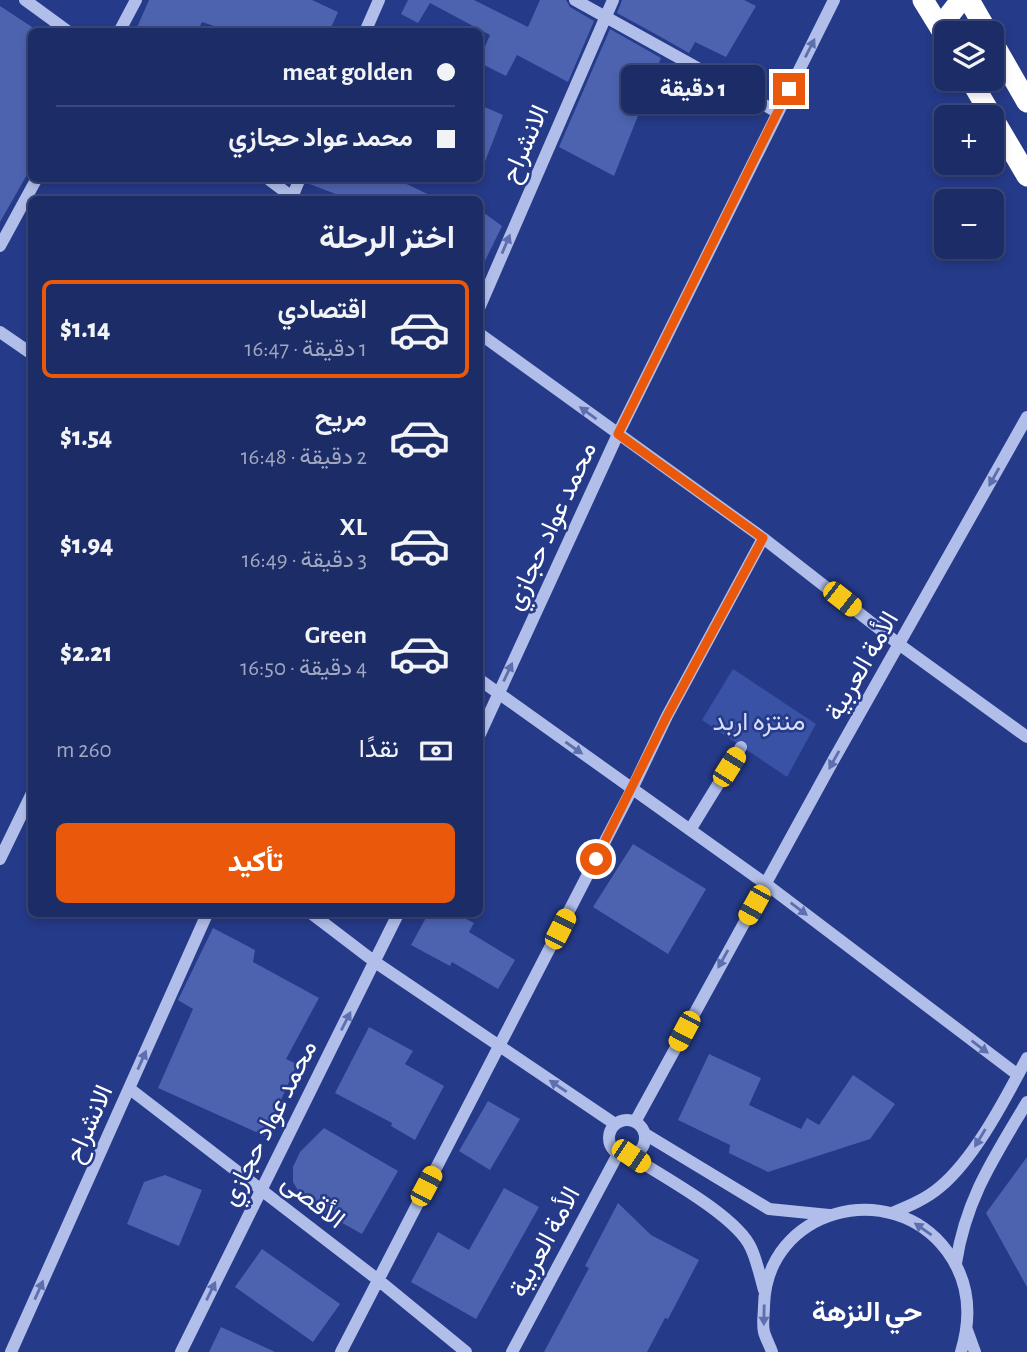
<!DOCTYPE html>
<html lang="ar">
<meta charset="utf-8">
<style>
:root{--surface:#1c2c66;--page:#25346c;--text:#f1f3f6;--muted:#a0a7bf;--line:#3a487a;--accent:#ea580c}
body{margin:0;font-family:"Alegreya Sans",Vazirmatn,sans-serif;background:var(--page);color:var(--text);direction:rtl;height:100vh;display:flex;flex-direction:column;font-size:26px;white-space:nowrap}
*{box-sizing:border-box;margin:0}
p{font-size:23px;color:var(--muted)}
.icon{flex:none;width:38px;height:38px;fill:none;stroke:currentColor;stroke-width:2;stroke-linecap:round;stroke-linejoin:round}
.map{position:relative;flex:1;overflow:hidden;direction:ltr}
.details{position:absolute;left:28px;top:196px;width:455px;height:721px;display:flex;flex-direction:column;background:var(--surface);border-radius:10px;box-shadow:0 4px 10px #0003,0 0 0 2px var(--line);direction:rtl}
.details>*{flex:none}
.guide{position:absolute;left:28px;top:28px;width:455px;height:154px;border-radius:10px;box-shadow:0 4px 10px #0003,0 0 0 2px var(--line);direction:rtl;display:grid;align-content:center;height:154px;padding:0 28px;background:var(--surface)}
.fabs{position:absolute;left:934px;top:21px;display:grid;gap:14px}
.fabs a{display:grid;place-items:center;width:70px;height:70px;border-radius:10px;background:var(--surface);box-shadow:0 4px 10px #0003,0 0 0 2px var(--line);font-size:35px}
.end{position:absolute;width:32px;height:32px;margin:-16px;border:9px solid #ea580c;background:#fff;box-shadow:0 0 0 4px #fff}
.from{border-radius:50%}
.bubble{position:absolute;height:49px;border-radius:10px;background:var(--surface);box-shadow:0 4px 10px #0003,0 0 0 2px var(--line);font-size:23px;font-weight:800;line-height:49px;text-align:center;direction:rtl}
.car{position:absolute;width:21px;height:42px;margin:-21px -10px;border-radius:9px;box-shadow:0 0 5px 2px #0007;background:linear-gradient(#f5c518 24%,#345 0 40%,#f5c518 0 76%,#345 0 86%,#f5c518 0)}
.guide b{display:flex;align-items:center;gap:24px;height:66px;font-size:26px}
.guide b+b{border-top:2px solid var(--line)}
.guide i{width:18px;height:18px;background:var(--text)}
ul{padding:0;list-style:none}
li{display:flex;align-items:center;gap:21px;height:98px;margin:0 14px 10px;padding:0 14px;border:4px solid transparent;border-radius:10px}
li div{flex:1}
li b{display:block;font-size:26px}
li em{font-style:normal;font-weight:800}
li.current{border-color:var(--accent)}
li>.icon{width:63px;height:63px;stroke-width:1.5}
h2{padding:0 28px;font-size:32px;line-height:84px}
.pay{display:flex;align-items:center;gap:18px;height:77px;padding:0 28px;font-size:26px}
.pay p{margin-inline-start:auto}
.button{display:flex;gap:14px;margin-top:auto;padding:14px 28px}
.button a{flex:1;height:80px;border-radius:10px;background:var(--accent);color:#fff;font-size:28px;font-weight:800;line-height:80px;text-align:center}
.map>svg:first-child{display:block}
.green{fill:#3952a5}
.building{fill:#4d63b0}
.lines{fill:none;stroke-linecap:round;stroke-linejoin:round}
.minor{stroke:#b1bee9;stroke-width:12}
.highway{stroke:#fff;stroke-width:21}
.oneway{fill:#5d6faf}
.route{stroke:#ea580c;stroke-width:9}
.labels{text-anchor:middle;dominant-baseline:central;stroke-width:5;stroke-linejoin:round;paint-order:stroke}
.street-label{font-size:26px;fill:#fff;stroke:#253a88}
.park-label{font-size:26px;fill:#d5ddf7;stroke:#253a88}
.neighbourhood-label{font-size:28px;font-weight:bold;fill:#fff;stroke:#253a88}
</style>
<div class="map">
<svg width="1027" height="1352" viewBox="0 0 1027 1352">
<rect width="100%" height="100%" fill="#253a88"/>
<path class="green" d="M733,669L816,724L787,777L702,720Z"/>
<path class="building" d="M149,0H312L338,12L329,32H232L202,22L197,32H135Z
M408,0H474L528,27L540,0H566L570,7L594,21L568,82L517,55L506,76L480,63V58L490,35L430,3L418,23L401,14Z
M622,0H744L756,6L726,57L695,42L689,53L668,41L617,13Z
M0,6L32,27V166L0,222Z
M610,29L661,58L614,176L559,147Z
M480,105L503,115L481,172L480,171Z
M309,178H394L440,200H351L307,183Z
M480,210L502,226L480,271Z
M633,844L706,889L668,954L593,907Z
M428,914H457L474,923L469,932L515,960L498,989L452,962L450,966L411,945Z
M213,928L255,950L253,962L319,998L286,1059L297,1064L265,1136L158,1088L193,1009L178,1000Z
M369,1027L413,1051L405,1064L444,1086L415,1140L391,1126L392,1123L335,1093Z
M709,1054L761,1078L749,1105L801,1129L807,1118L819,1125L853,1075L895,1104L870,1139L768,1172L729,1153L730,1145L678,1120Z
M488,1101L520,1119L490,1170L459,1151Z
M324,1128L398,1171L362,1234L305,1202L293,1182V1167L300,1152Z
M1027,1157V1287L986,1213Z
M165,1175L202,1190L179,1246L127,1224L144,1182Z
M504,1188L539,1207L476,1319L411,1282L438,1232L469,1250Z
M618,1203L651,1235L699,1260L668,1319L665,1318L647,1352H544L589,1268L585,1266Z
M262,1249L340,1304L313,1342L235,1287Z
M221,1327L275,1352H209Z"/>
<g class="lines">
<path class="minor" d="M25,0L69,32
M575,0L777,112
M119,32L136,0
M365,32L379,0
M267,178L296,200
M291,200L300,178
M0,246L37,178
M480,306L613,0
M0,332L32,354
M480,334L763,538L900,645L1027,737
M480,680L766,884L1018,1075
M480,734L618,434L834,0
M690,830L741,747
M0,859L32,793
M312,914L375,962L615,1124
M130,1089L377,1279L466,1352
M609 1138a18 18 0 1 1 36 0a18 18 0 1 1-36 0Z
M635,1122L834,759L1027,417
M645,1134L769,1209L829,1215
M631,1156C662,1176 737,1216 751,1248C757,1261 760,1276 764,1290
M892,1213C909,1206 926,1199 940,1187C975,1158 1005,1099 1027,1058
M956,1263C966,1198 995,1156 1027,1102
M967,1330L975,1352
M11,1352L207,914
M181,1352L398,914
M341,1352L632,789L667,716L763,538
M512,1352L618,1154
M772,1352C770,1346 766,1339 764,1332C762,1324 764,1314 764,1306C766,1209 891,1176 947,1251C970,1282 972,1316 961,1352"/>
<path class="highway" d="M923,0L947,39
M969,0L988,33
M940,27L961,0
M992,41L1027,102
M970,79L1027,176"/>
</g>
<defs><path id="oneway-solid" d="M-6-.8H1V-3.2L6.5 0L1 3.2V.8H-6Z" transform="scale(1.75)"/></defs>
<g class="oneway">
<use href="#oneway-solid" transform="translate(810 48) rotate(-63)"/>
<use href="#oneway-solid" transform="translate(506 244) rotate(-67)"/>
<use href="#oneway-solid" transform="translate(588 413) rotate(-144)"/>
<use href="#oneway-solid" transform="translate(994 477) rotate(119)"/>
<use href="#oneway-solid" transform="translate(508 672) rotate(-65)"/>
<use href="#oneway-solid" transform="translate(574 748) rotate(35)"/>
<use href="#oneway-solid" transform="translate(834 760) rotate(119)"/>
<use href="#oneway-solid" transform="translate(799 909) rotate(37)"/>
<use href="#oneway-solid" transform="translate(723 959) rotate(119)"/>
<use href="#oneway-solid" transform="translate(346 1021) rotate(-63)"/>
<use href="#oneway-solid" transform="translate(980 1047) rotate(37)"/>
<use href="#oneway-solid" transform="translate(142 1060) rotate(-66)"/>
<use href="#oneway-solid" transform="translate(558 1086) rotate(-146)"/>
<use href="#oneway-solid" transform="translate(980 1138) rotate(121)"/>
<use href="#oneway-solid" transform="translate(923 1229) rotate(-145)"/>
<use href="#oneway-solid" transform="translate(39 1290) rotate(-66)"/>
<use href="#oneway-solid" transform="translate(211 1291) rotate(-64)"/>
<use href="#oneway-solid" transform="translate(764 1315) rotate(91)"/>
</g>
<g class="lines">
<path class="route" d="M596,859L667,716L763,538L618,434L789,89"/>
</g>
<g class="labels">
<g class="street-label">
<text transform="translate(525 144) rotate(-66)">الانشراح</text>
<text transform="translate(551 526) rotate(-65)">محمد عواد حجازي</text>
<text transform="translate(862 666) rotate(-60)">الأمة العربية</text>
<text transform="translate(269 1123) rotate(-63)">محمد عواد حجازي</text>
<text transform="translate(89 1124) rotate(-66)">الانشراح</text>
<text transform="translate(313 1201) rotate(38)">الأقصى</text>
<text transform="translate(545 1242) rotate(-62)">الأمة العربية</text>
</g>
<g class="park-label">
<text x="759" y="722">منتزه اربد</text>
</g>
<g class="neighbourhood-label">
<text x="867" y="1313">حي النزهة</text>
</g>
</g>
</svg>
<div class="fabs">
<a><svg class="icon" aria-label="layers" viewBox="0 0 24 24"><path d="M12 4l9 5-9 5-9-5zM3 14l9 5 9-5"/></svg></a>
<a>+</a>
<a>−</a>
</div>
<i class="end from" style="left:596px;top:859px"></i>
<i class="end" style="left:789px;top:89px"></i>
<div class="bubble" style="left:621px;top:65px;width:144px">1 دقيقة</div>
<i class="car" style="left:842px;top:599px;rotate:128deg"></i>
<i class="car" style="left:729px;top:767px;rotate:32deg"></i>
<i class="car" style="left:754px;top:905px;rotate:209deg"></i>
<i class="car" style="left:560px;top:929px;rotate:27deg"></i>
<i class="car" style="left:684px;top:1031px;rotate:208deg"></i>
<i class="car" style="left:631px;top:1156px;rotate:124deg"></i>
<i class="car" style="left:426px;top:1186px;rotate:28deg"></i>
<div class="guide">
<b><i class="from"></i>meat golden</b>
<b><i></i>محمد عواد حجازي</b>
</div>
<section class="details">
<h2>اختر الرحلة</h2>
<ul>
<li class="current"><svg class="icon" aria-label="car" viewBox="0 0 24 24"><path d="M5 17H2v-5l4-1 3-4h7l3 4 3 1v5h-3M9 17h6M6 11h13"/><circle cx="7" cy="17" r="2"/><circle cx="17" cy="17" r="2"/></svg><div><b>اقتصادي</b><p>1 دقيقة · 16:47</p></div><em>$1.14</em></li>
<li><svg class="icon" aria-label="car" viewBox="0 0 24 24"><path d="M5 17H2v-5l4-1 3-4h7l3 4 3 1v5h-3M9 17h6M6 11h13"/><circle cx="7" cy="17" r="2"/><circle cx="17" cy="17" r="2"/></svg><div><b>مريح</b><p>2 دقيقة · 16:48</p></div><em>$1.54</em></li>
<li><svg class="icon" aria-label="car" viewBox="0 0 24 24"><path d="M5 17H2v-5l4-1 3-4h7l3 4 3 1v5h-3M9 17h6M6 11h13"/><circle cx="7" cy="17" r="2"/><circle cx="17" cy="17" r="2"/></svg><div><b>XL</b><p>3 دقيقة · 16:49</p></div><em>$1.94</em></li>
<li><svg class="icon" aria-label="car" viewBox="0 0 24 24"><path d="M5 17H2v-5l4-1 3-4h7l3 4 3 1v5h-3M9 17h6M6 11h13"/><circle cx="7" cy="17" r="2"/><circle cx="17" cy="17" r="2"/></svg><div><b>Green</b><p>4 دقيقة · 16:50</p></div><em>$2.21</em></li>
</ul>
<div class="pay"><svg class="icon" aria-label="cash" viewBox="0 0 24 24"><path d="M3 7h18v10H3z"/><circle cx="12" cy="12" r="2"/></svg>نقدًا<p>260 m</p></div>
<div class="button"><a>تأكيد</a></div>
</section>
</div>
